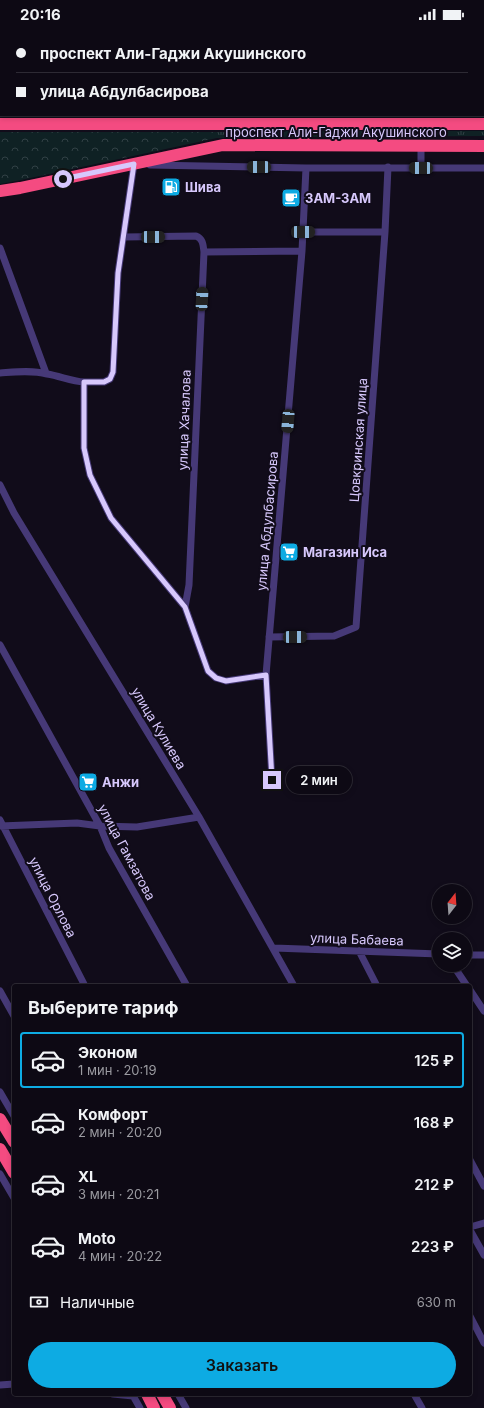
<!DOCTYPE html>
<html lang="ru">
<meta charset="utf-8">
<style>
:root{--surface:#0d0914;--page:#16121d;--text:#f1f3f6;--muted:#9a9aa0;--line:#2d2a34;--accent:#0dabe3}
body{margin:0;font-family:Inter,sans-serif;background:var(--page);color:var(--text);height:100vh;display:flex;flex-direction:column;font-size:15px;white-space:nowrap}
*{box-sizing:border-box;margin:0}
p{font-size:13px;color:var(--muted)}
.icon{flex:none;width:22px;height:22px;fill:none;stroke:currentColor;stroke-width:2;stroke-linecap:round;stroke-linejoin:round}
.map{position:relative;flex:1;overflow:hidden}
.details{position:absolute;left:12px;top:956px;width:460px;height:412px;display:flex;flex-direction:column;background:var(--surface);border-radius:4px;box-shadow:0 2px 6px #0003,0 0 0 1px var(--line)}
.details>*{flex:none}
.top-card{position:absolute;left:0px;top:0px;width:484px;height:88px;box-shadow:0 2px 6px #0003,0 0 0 1px var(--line);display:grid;align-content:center;height:88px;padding:0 16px;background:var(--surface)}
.needle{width:26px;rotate:17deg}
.fabs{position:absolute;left:432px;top:856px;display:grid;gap:8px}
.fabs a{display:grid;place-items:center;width:40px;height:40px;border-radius:50%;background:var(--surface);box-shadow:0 2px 6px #0003,0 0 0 1px var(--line);font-size:20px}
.end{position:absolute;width:18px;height:18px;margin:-9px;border:5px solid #d7c8fc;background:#111;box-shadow:0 0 0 2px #111}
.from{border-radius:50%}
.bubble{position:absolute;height:28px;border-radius:14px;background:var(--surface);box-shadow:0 2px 6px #0003,0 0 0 1px var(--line);font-size:13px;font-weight:600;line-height:28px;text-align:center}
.car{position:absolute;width:12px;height:24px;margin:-12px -6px;border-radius:5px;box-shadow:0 0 3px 1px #0007;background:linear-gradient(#222 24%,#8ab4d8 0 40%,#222 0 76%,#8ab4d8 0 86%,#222 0)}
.top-card b{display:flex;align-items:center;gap:14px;height:38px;font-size:15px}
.top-card b+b{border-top:1px solid var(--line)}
.top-card i{width:10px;height:10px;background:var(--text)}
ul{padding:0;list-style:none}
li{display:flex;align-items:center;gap:12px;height:56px;margin:0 8px 6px;padding:0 8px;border:2px solid transparent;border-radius:4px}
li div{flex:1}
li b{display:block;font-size:15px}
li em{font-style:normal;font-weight:600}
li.selected{border-color:var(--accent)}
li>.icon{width:36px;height:36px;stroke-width:1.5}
h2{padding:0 16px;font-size:18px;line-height:48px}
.pay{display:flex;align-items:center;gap:10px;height:44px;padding:0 16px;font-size:15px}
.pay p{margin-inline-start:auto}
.button{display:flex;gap:8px;margin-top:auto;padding:8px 16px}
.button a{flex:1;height:46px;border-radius:24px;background:var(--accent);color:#111;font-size:16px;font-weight:600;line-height:46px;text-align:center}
.status{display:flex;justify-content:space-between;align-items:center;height:28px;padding:0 20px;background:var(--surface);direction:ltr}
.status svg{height:11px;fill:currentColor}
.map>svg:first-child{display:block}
.grass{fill:url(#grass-tufts)}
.forest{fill:url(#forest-crowns)}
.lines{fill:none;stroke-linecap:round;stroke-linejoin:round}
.street{stroke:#463977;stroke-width:7}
.highway{stroke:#f44b81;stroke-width:12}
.route{stroke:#d7c8fc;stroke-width:5}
.labels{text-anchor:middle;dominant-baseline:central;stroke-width:4;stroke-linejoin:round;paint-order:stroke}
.street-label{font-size:13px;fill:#d7c8fc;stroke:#110c1a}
.poi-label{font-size:13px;font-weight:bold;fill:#d7c8fc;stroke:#110c1a;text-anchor:start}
</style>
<div class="status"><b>20:16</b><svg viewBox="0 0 49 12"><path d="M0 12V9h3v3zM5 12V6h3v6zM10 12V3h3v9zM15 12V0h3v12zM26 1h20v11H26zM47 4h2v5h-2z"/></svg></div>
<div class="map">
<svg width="484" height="1380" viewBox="0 0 484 1380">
<defs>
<pattern id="grass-tufts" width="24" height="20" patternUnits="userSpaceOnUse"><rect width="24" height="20" fill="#0f2124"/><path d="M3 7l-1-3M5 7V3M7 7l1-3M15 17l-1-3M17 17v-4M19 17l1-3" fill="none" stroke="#314045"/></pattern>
<pattern id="forest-crowns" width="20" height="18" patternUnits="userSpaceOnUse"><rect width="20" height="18" fill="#0f2124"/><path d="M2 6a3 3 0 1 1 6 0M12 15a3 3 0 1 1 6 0" fill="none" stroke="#314045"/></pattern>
</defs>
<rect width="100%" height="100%" fill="#110c1a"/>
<path class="grass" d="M301,103L302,109L217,110V104Z
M310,103H484V108L310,109Z"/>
<path class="forest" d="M205,0H281L205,1Z
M0,104H217V110L21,152L0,156Z"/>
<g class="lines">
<path class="street" d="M294,0V1
M0,17H1
M483,17H484
M136,136H134L118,245L113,344L110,351L104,354H84V420L90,447L111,490L185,579L208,643L216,650L226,653L266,647
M150,137L306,140H484
M421,140V117
M303,204H385
M124,209L196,208C203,211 203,216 204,224L189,557L185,579
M0,220L46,345
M204,224L302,223
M0,345C15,344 32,342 47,346C60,348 71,353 84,354
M0,457L14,485L199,789L294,958
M269,609L334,608L356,599L385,204L388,139
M0,617L100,798L109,820L187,958
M272,752L266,647L302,223L306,140
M0,792L85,958
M0,798L77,795L100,798L137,799L199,789
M274,920L439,926
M359,923L377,958
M465,927H484
M453,937L467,958
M470,962L484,983
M0,963L14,988
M0,1064L14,1088
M470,1132L484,1158
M0,1146L14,1170
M470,1199L484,1195
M470,1202L484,1227
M470,1288L484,1315
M0,1357L14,1356
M113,1366L133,1368
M132,1366L140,1380
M178,1366L186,1380
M414,1366L422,1380"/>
<path class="highway" d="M0,96H484
M301,117L306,107L301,96
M0,163L20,160L223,117L484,118
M0,1091L14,1114
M0,1121L14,1145
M147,1366L154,1380
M162,1366L170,1380"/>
</g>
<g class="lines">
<path class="route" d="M63,151L134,136L118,245L113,344L110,351L104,354H84V420L90,447L111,490L185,579L208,643L216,650L226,653L266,647L272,752"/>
</g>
<defs>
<g id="fuel-square" transform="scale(1)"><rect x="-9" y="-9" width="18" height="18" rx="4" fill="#0dabe3" stroke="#110c1a"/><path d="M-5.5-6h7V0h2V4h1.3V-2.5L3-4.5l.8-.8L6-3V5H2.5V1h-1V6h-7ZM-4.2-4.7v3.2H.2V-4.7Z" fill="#fff"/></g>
<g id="cafe-square" transform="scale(1)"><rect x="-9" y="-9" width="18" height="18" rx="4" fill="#0dabe3" stroke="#110c1a"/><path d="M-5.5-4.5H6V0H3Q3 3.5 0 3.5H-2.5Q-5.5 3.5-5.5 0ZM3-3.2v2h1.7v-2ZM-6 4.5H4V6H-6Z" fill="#fff"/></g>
<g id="supermarket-square" transform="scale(1)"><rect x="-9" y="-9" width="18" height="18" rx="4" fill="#0dabe3" stroke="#110c1a"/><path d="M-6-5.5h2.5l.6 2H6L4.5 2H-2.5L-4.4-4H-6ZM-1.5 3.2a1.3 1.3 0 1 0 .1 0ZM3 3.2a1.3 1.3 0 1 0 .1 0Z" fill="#fff"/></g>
</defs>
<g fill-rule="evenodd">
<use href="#fuel-square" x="171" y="159"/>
<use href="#cafe-square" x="291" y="170"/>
<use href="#supermarket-square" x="289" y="524"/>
<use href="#supermarket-square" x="88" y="754"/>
</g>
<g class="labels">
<g class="street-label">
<text x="336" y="104">проспект Али-Гаджи Акушинского</text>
<text transform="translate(184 392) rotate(-88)">улица Хачалова</text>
<text transform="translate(358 412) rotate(-86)">Цовкринская улица</text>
<text transform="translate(267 493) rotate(-85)">улица Абдулбасирова</text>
<text transform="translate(159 700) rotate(59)">улица Кулиева</text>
<text transform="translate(127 824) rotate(62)">улица Гамзатова</text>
<text transform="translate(53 869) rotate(63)">улица Орлова</text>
<text transform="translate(357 911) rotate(2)">улица Бабаева</text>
</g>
<g class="poi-label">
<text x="185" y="159">Шива</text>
<text x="305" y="170">ЗАМ-ЗАМ</text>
<text x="303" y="524">Магазин Иса</text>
<text x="102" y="754">Анжи</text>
</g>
</g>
</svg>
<div class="fabs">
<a><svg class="needle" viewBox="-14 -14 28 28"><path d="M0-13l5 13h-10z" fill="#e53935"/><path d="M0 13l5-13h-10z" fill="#9a9aa0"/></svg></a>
<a><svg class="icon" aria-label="layers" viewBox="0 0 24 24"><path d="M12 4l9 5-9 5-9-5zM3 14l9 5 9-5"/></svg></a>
</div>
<i class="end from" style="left:63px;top:151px"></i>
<i class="end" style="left:272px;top:752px"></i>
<div class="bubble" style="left:286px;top:738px;width:66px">2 мин</div>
<i class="car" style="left:259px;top:139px;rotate:271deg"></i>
<i class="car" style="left:421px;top:140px;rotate:271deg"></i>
<i class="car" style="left:303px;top:204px;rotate:90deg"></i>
<i class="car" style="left:153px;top:209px;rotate:90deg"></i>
<i class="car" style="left:202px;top:271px;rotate:3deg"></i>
<i class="car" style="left:288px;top:393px;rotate:185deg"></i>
<i class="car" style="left:295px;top:609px;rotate:89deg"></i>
<div class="top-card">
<b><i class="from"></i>проспект Али-Гаджи Акушинского</b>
<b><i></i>улица Абдулбасирова</b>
</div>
<section class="details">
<h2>Выберите тариф</h2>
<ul>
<li class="selected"><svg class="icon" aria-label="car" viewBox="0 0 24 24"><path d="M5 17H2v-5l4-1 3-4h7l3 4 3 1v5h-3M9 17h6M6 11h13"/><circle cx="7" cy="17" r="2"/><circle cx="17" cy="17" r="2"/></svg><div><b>Эконом</b><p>1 мин · 20:19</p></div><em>125 ₽</em></li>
<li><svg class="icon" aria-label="car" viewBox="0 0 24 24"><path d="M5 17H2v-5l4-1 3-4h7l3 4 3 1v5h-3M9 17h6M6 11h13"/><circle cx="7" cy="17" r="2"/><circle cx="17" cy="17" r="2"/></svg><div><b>Комфорт</b><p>2 мин · 20:20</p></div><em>168 ₽</em></li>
<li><svg class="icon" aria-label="car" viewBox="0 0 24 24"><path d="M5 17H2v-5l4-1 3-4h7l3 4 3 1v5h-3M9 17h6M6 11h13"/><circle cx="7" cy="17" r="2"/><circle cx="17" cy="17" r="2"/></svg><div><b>XL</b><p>3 мин · 20:21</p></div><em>212 ₽</em></li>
<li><svg class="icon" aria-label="car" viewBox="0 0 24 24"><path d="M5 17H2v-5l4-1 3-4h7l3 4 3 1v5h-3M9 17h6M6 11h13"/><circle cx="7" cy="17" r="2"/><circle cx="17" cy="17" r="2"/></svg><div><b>Moto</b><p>4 мин · 20:22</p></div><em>223 ₽</em></li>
</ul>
<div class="pay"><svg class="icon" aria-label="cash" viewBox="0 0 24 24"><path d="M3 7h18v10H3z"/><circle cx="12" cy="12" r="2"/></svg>Наличные<p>630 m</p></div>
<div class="button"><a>Заказать</a></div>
</section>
</div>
